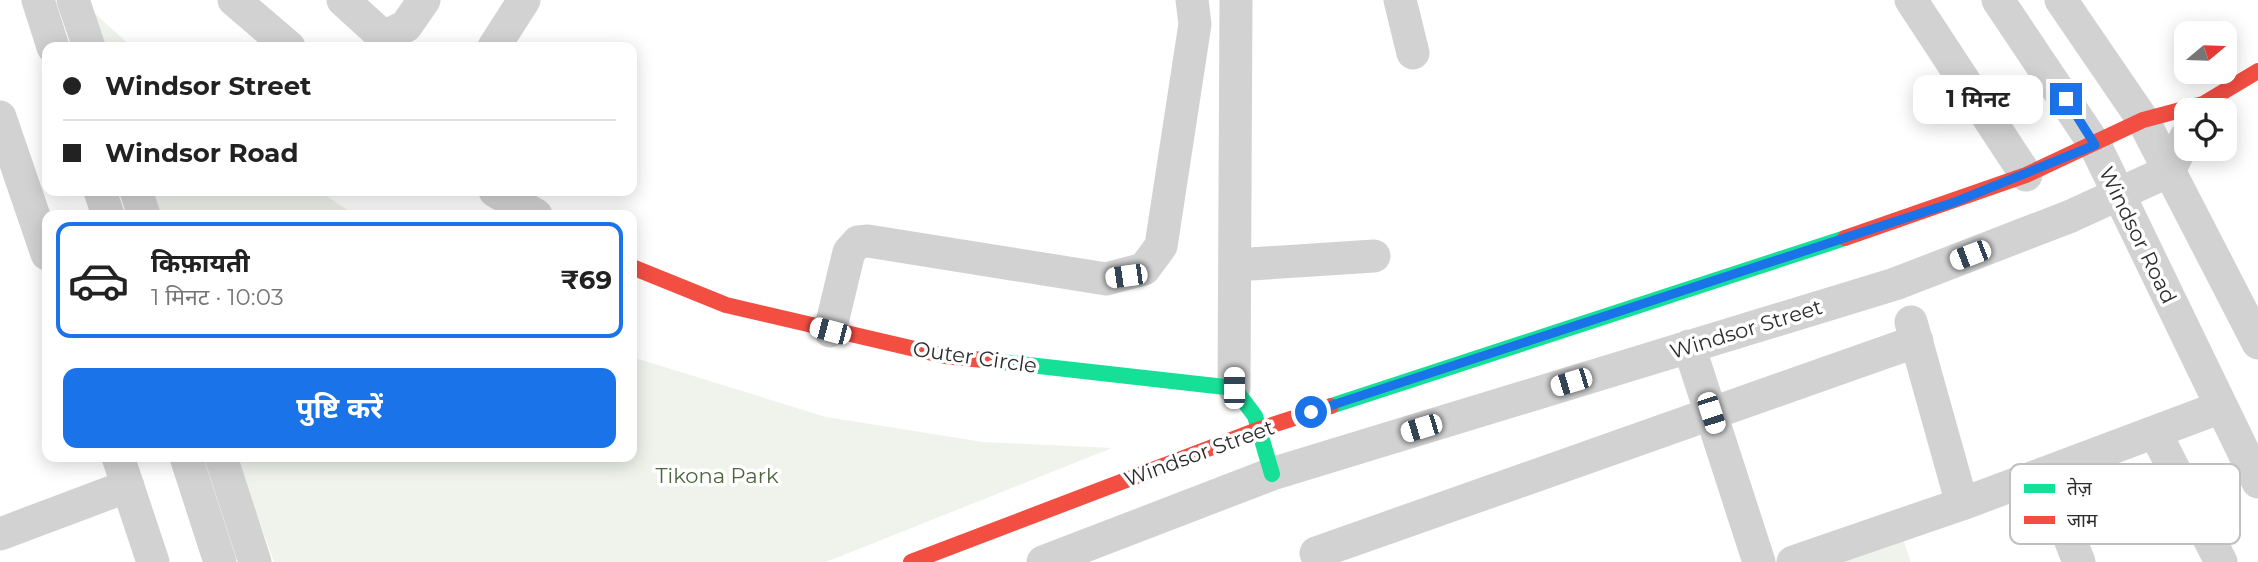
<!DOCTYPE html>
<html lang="hi">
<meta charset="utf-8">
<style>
:root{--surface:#fff;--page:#f6f6f6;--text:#222;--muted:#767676;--line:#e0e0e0;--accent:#1a73e8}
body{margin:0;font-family:Montserrat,"Noto Sans Devanagari",sans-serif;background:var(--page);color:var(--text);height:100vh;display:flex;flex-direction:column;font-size:26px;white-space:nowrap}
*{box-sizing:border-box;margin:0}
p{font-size:23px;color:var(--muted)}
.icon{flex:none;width:38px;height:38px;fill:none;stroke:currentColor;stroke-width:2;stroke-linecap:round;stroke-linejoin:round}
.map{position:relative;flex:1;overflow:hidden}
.sheet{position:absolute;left:42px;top:210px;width:595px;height:252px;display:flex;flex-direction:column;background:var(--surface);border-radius:14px;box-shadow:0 4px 18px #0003}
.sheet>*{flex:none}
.guide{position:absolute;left:42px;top:42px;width:595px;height:154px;border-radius:14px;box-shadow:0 4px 18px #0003;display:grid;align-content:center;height:154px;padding:0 21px;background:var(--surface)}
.needle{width:46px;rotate:71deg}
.tools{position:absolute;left:2174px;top:21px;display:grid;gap:14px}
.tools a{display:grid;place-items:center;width:63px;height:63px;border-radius:14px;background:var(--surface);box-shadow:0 4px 18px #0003;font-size:35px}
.end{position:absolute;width:32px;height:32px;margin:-16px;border:9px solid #1a73e8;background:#fff;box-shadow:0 0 0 4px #fff}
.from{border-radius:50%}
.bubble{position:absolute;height:49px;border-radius:14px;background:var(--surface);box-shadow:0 4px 18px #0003;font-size:23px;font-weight:700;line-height:49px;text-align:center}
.car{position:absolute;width:21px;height:42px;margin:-21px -10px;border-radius:9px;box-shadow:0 0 5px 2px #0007;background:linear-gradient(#fff 24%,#345 0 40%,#fff 0 76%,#345 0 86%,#fff 0)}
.guide b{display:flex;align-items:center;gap:24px;height:66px;font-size:26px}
.guide b+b{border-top:2px solid var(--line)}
.guide i{width:18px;height:18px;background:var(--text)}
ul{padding:12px 0 0;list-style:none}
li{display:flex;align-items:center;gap:21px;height:116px;margin:0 14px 10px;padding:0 7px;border:4px solid transparent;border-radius:14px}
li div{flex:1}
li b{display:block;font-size:26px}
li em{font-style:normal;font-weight:700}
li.active{border-color:var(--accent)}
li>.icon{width:63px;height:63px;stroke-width:1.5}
.button{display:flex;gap:14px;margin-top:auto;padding:14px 21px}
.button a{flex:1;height:80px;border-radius:14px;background:var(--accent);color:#fff;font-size:28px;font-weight:700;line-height:80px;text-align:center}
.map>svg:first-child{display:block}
.green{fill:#eff3ec}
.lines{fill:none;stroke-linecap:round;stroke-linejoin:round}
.street{stroke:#d2d2d2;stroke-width:33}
.fast{stroke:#16e098;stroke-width:16}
.jam{stroke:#f24e42;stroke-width:16}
.route{stroke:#1a73e8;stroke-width:9}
.labels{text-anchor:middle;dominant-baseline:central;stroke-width:7;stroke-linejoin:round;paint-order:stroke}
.street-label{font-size:21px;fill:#2d2d2d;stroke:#fff}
.park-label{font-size:21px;fill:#4d653e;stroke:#fff}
.key{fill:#fff;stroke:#c0c0c0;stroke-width:2}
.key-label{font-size:19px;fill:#2d2d2d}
</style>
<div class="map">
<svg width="2258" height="562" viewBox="0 0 2258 562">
<rect width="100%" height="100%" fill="#fff"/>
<path class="green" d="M80,0L132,47H87Z
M139,191H319L355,215H148Z
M632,357L826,417L983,442L1112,448L826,562H274L236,457H632Z
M1903,539L1911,562H1838Z"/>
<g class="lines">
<path class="street" d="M38,0L53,47
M73,0L89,47
M234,0L289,47
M343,0L377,31L388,35L406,26L424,0
M1400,0L1413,53
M1911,0L2026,175
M1998,0L2095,145L2258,482
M2061,0L2143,120L2258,343
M494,47L524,0
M0,117L47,254
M100,191L108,215
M136,191L144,215
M495,191L536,215
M1235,265L1374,256
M1911,322L1962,504
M830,331L849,252L858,242L868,241L1106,279L1144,269L1161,246L1195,24L1192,0
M1689,346L1759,562
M1234,388L1236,0
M2155,432L2221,562
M118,457L153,562
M186,457L220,562
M221,457L255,562
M2044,473L2079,562
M0,534L128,486
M1043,562L1272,474L1895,284L2071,216L2169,171L2186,137
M1319,562L1316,553L1917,341
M1793,562L1962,504L2221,407"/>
<path class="fast" d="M1002,362L1234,388L1255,416L1272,474
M1331,406L1845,238"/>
<path class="jam" d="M1845,238L2026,175L2143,120L2203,104L2258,71
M632,267L726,305L945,356L1002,362
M911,562L1260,429L1331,406"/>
</g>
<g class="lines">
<path class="route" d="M1311,412L1955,202L2095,145L2066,99"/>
</g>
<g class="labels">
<g class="street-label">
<text transform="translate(2138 235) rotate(64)">Windsor Road</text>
<text transform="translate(1746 329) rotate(-17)">Windsor Street</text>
<text transform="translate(975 357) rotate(8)">Outer Circle</text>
<text transform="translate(1199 453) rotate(-20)">Windsor Street</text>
</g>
<g class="park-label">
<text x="717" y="475">Tikona Park</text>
</g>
</g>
<rect x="2010" y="464" width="230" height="80" rx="10" class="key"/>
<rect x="2024" y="484" width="31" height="9" fill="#16e098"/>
<rect x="2024" y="516" width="31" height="8" fill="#f24e42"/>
<g class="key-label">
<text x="2067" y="495">तेज़</text>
<text x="2067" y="527">जाम</text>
</g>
</svg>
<div class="tools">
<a><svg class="needle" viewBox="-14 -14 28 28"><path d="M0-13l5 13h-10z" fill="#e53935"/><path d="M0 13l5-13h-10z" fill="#767676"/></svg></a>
<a><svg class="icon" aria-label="locate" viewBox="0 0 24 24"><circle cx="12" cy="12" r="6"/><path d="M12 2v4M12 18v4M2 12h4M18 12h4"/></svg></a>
</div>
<i class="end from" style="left:1311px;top:412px"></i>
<i class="end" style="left:2066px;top:99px"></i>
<div class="bubble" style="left:1913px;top:75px;width:130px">1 मिनट</div>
<i class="car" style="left:1970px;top:255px;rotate:249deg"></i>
<i class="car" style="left:1126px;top:276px;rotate:262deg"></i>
<i class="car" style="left:830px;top:331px;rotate:285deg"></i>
<i class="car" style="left:1571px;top:382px;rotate:253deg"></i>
<i class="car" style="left:1234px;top:388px;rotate:0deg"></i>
<i class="car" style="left:1711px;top:413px;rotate:162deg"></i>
<i class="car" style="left:1421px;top:428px;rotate:253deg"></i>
<div class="guide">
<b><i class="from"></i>Windsor Street</b>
<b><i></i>Windsor Road</b>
</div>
<section class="sheet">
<ul>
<li class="active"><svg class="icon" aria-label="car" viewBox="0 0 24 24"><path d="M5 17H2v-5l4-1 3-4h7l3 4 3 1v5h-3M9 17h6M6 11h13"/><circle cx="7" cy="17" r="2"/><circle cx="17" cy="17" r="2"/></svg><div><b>किफ़ायती</b><p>1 मिनट · 10:03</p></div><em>₹69</em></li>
</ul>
<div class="button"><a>पुष्टि करें</a></div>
</section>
</div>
